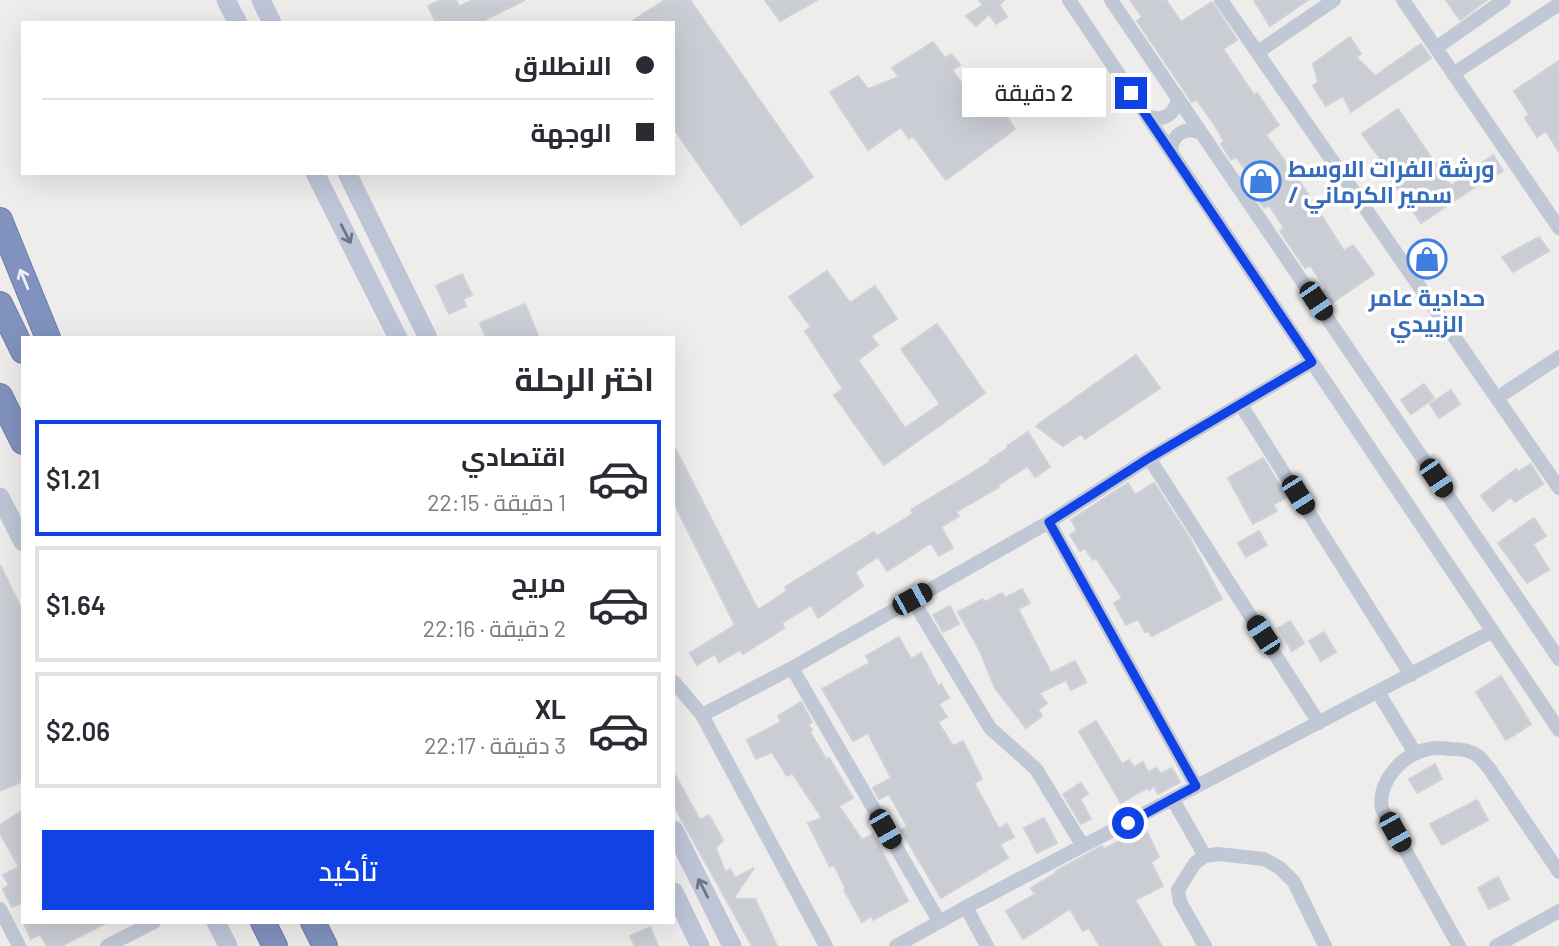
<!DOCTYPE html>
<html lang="ar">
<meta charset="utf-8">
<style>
:root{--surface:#fff;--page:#f2f2f3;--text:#2b2b33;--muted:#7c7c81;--line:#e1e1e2;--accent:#1042e5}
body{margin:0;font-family:Barlow,Cairo,sans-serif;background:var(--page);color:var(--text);direction:rtl;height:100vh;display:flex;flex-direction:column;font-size:26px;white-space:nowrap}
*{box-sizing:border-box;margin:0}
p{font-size:23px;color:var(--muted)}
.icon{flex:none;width:38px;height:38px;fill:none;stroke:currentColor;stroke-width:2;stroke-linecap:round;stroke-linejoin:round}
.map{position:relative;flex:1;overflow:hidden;direction:ltr}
.sheet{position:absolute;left:21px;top:336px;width:654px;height:588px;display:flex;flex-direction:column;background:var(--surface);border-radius:0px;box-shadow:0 7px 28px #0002;direction:rtl}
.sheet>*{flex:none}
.banner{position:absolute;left:21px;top:21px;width:654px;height:154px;border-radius:0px;box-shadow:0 7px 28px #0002;direction:rtl;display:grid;align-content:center;height:154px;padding:0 21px;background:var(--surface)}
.end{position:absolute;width:32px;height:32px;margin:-16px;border:9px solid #1042e5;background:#fff;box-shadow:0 0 0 4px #fff}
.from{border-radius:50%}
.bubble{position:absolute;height:49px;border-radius:0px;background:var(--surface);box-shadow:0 7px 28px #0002;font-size:23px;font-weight:600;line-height:49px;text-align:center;direction:rtl}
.car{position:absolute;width:21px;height:42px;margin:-21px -10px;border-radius:9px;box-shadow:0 0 5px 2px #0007;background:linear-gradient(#222 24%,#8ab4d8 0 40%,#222 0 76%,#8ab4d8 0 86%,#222 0)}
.banner b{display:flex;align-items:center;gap:24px;height:66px;font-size:26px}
.banner b+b{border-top:2px solid var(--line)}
.banner i{width:18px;height:18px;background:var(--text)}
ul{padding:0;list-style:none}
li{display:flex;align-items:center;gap:21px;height:116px;margin:0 14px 10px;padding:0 7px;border:4px solid var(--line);border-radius:0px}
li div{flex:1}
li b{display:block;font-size:26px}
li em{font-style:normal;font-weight:600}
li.selected{border-color:var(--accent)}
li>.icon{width:63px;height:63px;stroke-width:1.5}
h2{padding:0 21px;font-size:32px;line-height:84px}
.button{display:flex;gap:14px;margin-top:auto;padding:14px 21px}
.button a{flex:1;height:80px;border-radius:0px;background:var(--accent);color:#fff;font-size:28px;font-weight:600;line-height:80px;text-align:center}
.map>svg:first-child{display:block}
.building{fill:#cbcdd5;stroke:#d0d0d8;stroke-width:2}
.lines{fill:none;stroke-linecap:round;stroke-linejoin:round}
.highway-casing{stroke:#6c7daa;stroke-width:26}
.street{stroke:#c1c8d5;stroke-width:14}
.secondary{stroke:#bdc5d7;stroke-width:19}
.highway{stroke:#8192be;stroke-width:24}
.oneway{stroke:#6e7686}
.oneway2{stroke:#eceff5}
.route{stroke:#1042e5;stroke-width:9}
.labels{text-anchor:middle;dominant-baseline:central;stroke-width:7;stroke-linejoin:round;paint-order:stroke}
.shop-label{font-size:23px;font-weight:bold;fill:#366cbe;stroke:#fff;text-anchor:start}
</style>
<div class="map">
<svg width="1559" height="946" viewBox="0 0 1559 946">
<rect width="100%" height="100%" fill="#efedec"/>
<path class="building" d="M441,0H456L459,7L473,0H525L479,23H436L428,6Z
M665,0H690L813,177L741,225L674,129V23H629Z
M765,0H817L780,21Z
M979,0H1004L999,5L1007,17L996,24L989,14L976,26L966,16L983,5Z
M1130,0H1166L1181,22L1212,2L1237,40L1223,49L1254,95L1257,93L1279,125L1266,135L1304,188L1344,251L1353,245L1374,274L1330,304L1321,291L1326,288L1310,265L1305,268L1280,231L1284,228L1269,205L1264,208L1246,182L1251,178L1236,157L1231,160L1221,144L1224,141L1214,124L1196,99L1192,102L1137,21L1142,17Z
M1254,0H1308L1270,26Z
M1446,0H1487L1460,20Z
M1350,37L1361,54L1356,57L1375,76L1421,44L1431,58L1351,112L1343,96L1326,106L1313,86L1318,82L1313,64Z
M933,42L945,58L951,54L960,65L952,70L976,102L990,92L1015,129L946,180L913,136L909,139L901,127L868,150L830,92L858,76L868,89L899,77L892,68Z
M1559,61V152L1546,131L1537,137L1525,118L1529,115L1514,91Z
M1398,109L1451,186L1493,155L1503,171L1475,187L1421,223L1390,178L1393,176L1362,134Z
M1539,237L1549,251L1513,272L1502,257Z
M827,271L850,303L875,286L897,319L871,336L878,345L858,360L905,428L940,404L901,349L937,324L985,393L884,465L834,395L843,389L805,331L811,327L789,297Z
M462,274L472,295L463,299L466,306L449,314L436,286Z
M525,304L539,338H486L480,323Z
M1136,355L1160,388L1085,439L1081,434L1063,446L1036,426Z
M1424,384L1434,398L1411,414L1401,400Z
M1451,390L1460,404L1439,418L1430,404Z
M1028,432L1050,467L1035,477L1028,466L998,485L999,487L956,512L959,516L941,527L953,548L939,556L931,543L887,571L878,557L855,572L863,586L818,618L811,605L782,623L784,628L743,654L740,650L719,662L715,654L697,665L690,653L735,625L674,503V446L758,610L787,591L785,587L874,532L877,536L913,514L911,510L990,462L989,460L1008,448L1007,446Z
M1263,458L1287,497L1273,505L1277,511L1253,524L1228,478Z
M1531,464L1543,484L1515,502L1511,497L1493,511L1481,496L1516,469L1518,472Z
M1128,483L1135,495L1154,483L1190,539L1222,599L1152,636L1148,631L1145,632L1138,619L1126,625L1114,603L1122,598L1096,558L1093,560L1085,548L1080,551L1070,535L1077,530L1071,520Z
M1534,518L1546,536L1533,544L1549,570L1527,583L1498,543Z
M1259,531L1267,545L1246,557L1238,543Z
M0,565L23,612V781L0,791Z
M1022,589L1030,603L1018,609L1051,673L1075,661L1086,682L1071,690L1066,680L1039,693L1047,703L1038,710L1042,716L1026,728L995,688L980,651L958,612L983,599L985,602L1002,593L1005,598Z
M950,606L959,624L943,632L933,615Z
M1290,621L1304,643L1292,651L1278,628Z
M1324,632L1336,652L1321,661L1309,641Z
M899,637L911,659L921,653L938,686L941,684L949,698L939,704L947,717L938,722L953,746L963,741L982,779L974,783L999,829L1007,824L1014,837L1000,844L1008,858L941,898L901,830L907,826L889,794L879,799L873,788L891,778L868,733L853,741L822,689L870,663L866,656Z
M1501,676L1531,724L1506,740L1476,692Z
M801,702L812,722L808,725L812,730L810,732L826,759L829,758L853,798L839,806L862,840L873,834L908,901L873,920L871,916L862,922L844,890L846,889L834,865L830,867L808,823L822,818L792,773L787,776L772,752L756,759L747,740L781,722L778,716Z
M1096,721L1122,764L1129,760L1134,767L1143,762L1148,772L1157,768L1160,774L1172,768L1180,782L1158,794L1154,786L1149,790L1147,788L1121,803L1079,731Z
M1435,764L1442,779L1417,793L1409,779Z
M674,773L700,820L709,815L723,840L716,848L725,872L730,869L735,878L754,868L735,896L736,899H755L777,946H752L674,806Z
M1081,783L1088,794L1080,799L1091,819L1081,824L1063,794Z
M1477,800L1488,820L1442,845L1430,824Z
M23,810V902L12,907L3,889L9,885L3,875L19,867L0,833V825Z
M1044,818L1057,843L1037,853L1024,828Z
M1145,828L1159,857L1151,862L1163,886L1135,900L1162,946H1100L1089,928L1083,931L1070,909L1023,939L1006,911L1035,894L1031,888L1057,872L1056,871L1102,846L1104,849Z
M1498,877L1509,899L1489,909L1478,888Z
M23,922H108L61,946H47L40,934L31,939Z
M650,927L658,946H635L630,936Z"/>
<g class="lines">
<g class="highway-casing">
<path id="highway" d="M0,220L48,338
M0,304L23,351
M0,396L23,442
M263,922L275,946
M313,922L325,946"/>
</g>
<path class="street" d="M1069,0L1559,730
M1111,0L1559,659
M1221,0L1559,488
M1403,0L1559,228
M1436,48L1504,0
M1258,52L1334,0
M1453,74L1559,4
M1147,116C1163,122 1175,115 1178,98
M1171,151C1172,134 1185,126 1201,133
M1497,398L1559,357
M1241,405L1411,675
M1149,458L1319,723
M912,599L990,728L1036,769L1083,846
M792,668L939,921
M674,682L702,715L826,946
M1378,692L1415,753
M702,715L792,668L1049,522
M1196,786L1049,522L1149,458L1312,362
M1173,800L1205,856
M966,907L987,946
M0,909L19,946
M107,946L154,922
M896,946L966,907L1493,631
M1205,946L1180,902L1178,890L1195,863L1205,856L1218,854L1264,859L1280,868L1294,882L1325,946
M1459,946L1382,809C1377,782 1402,754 1429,749C1436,747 1444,748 1451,749C1459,749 1471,750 1478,756C1482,759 1485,764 1489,768L1559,872
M1496,946L1559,911"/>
<path class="secondary" d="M226,0L238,23
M261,0L272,23
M315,173L398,338
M347,173L428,338
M0,497L23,542
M674,830L732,946
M674,892L700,946
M216,922L228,946"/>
<use href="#highway" class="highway"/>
</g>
<defs><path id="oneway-shaft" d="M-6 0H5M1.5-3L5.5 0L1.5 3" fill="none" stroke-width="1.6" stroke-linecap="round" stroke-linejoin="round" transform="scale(1.75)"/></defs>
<g class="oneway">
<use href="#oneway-shaft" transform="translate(346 234) rotate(63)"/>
<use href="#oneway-shaft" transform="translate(703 888) rotate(-117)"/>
</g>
<use class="oneway2" href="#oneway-shaft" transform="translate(24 279) rotate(-112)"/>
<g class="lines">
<path class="route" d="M1128,823L1196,786L1049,522L1149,458L1312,362L1131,93"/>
</g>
<defs>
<g id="shop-ring" transform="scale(2.0125)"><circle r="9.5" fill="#fff" stroke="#3f7fe0" stroke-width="1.5"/><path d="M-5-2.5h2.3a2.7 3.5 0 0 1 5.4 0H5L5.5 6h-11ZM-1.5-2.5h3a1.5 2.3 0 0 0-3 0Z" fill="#3f7fe0"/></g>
</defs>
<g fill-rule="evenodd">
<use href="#shop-ring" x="1261" y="181"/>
<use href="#shop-ring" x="1427" y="259"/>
</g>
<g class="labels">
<g class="shop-label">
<text x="1288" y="168">ورشة الفرات الاوسط<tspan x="1288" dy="26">/ سمير الكرماني</tspan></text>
<text x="1427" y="297" text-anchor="middle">حدادية عامر<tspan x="1427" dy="26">الزبيدي</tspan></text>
</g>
</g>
</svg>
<i class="end from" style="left:1128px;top:823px"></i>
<i class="end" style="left:1131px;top:93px"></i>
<div class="bubble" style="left:962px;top:68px;width:144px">2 دقيقة</div>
<i class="car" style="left:1316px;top:301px;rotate:146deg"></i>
<i class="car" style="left:1436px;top:478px;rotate:146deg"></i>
<i class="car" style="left:1298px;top:495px;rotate:148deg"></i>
<i class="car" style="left:912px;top:599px;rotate:61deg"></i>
<i class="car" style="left:1263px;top:635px;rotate:327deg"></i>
<i class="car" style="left:885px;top:829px;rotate:150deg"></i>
<i class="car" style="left:1395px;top:832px;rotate:151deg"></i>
<div class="banner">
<b><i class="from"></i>الانطلاق</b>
<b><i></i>الوجهة</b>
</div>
<section class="sheet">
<h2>اختر الرحلة</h2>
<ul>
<li class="selected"><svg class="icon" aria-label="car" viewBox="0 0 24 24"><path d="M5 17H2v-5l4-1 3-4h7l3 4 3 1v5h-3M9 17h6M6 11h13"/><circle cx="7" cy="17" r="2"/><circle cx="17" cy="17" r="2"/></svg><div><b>اقتصادي</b><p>1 دقيقة · 22:15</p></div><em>$1.21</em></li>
<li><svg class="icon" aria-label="car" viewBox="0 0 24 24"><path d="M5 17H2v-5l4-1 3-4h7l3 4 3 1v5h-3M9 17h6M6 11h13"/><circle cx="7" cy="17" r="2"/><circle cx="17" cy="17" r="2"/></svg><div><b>مريح</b><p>2 دقيقة · 22:16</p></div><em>$1.64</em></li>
<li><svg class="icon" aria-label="car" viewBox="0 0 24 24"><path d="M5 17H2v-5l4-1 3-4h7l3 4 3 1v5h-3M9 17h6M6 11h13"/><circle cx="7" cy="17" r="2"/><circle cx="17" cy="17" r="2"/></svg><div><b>XL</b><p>3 دقيقة · 22:17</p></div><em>$2.06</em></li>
</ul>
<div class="button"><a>تأكيد</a></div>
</section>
</div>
